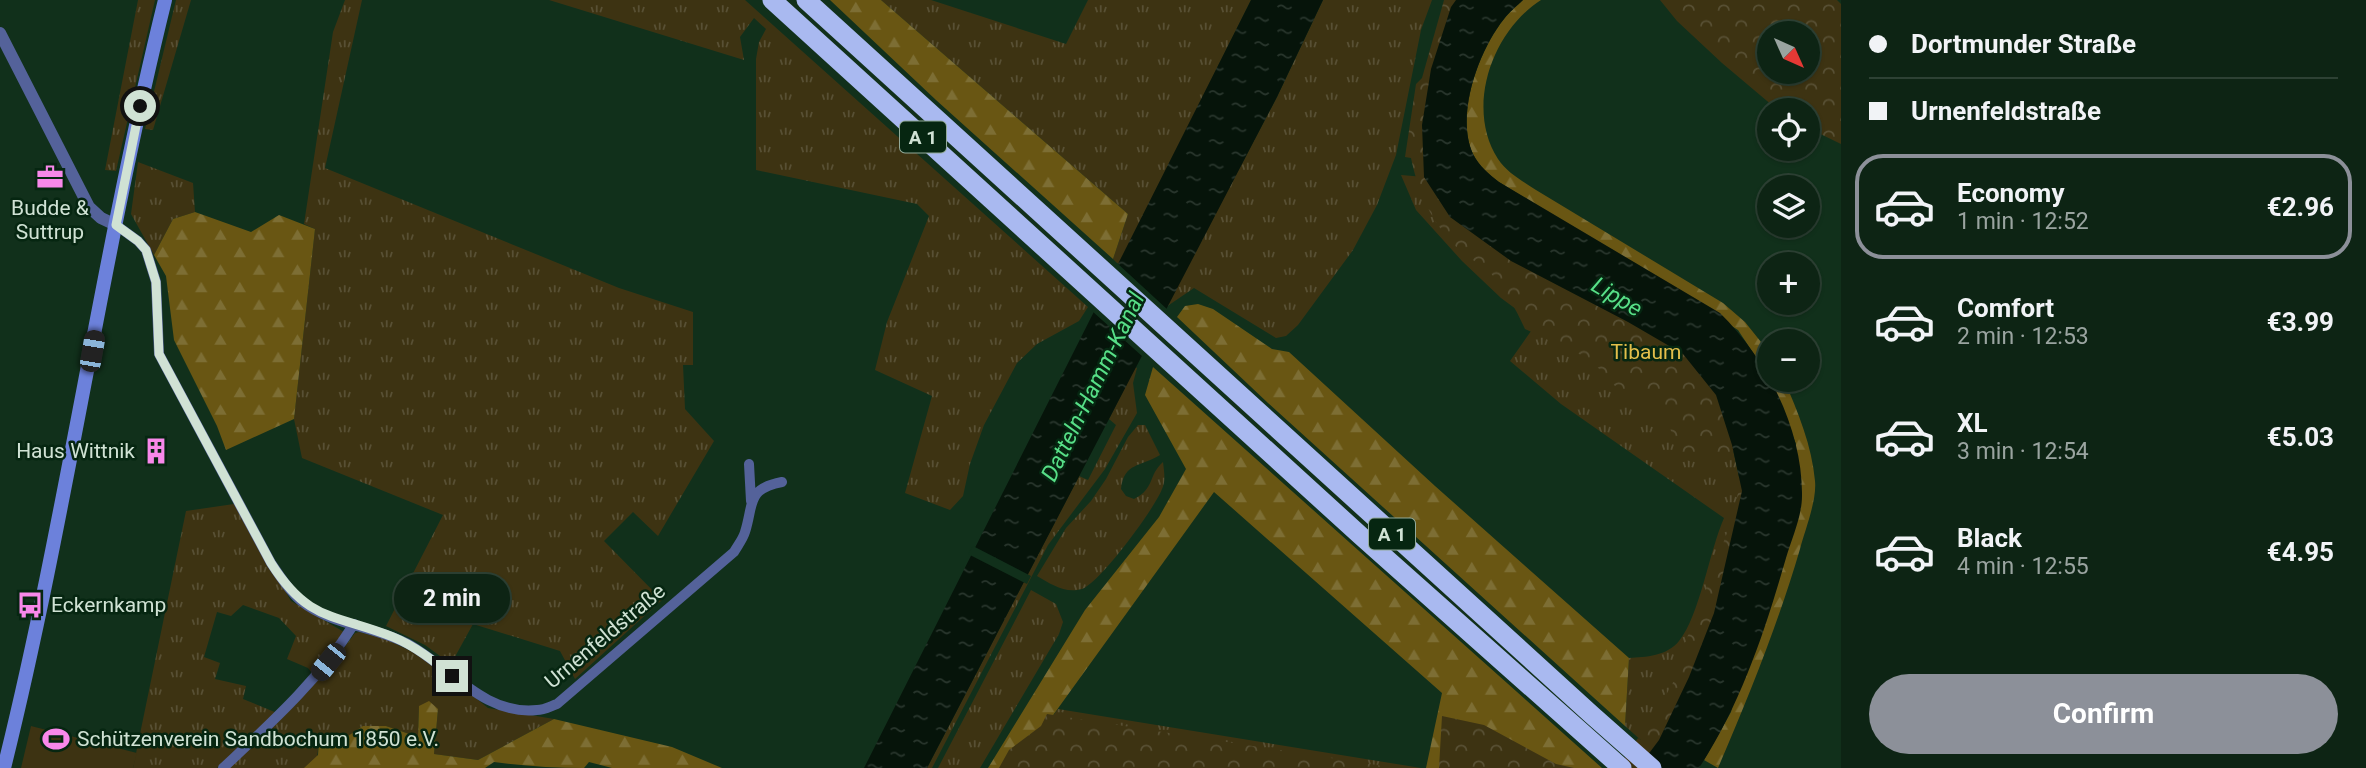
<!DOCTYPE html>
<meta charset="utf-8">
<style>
:root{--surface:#0d2414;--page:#1b3022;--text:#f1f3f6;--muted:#9aa4a0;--line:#2d4134;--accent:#8c9099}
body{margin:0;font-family:Roboto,sans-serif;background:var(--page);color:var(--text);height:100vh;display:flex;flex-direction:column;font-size:26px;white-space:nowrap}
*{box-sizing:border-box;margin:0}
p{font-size:23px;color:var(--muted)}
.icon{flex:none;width:38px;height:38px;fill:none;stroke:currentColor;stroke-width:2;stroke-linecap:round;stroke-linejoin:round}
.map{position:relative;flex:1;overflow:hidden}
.drawer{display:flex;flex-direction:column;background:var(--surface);width:525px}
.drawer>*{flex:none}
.hud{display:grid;align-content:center;height:154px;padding:0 28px;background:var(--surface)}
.needle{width:46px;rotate:135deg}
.buttons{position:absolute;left:1757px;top:21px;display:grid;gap:14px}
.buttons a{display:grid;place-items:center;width:63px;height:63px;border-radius:50%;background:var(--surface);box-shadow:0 2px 5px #0004,0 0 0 2px var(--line);font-size:35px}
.end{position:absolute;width:32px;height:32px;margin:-16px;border:9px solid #d0e2d4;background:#111;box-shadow:0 0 0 4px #111}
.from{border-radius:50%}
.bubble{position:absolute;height:49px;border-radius:24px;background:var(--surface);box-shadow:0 2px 5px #0004,0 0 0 2px var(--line);font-size:23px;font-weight:700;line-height:49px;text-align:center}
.car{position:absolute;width:21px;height:42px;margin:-21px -10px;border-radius:9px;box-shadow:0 0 5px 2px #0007;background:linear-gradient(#222 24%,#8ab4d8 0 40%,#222 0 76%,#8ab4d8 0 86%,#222 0)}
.hud b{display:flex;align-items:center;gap:24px;height:66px;font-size:26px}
.hud b+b{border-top:2px solid var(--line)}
.hud i{width:18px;height:18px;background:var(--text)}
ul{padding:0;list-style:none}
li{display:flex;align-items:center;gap:21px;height:105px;margin:0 14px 10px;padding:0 14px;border:4px solid transparent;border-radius:28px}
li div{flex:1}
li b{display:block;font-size:26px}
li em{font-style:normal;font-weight:700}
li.current{border-color:var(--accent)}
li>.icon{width:63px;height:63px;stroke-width:1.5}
.cta{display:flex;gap:14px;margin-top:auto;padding:14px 28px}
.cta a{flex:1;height:80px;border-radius:42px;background:var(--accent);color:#fff;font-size:28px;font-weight:700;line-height:80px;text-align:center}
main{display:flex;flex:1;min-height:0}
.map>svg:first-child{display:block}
.grass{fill:url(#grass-tufts)}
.forest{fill:url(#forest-firs)}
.park{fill:url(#park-crowns);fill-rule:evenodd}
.pitch{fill:#3d3312}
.water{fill:url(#water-ripples)}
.pier{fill:#11301b}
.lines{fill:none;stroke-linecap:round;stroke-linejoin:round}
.minor{stroke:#54629a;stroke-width:10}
.tertiary{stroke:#54629a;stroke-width:12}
.secondary{stroke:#6c81db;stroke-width:14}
.motorway{stroke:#a9b9f0;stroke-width:19}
.route{stroke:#d0e2d4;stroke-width:9}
.labels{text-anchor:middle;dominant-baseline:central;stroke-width:5;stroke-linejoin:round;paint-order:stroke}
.shield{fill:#062611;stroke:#93aa9a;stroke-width:2}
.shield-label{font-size:19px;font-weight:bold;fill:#d0e2d4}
.poi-label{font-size:21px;fill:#d0e2d4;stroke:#062611;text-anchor:start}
.park-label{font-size:21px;fill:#e3bf4b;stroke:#062611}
.street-label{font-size:21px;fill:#d0e2d4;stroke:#062611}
.water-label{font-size:23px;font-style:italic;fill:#57df87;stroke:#062611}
</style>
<main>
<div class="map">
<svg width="1841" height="768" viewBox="0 0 1841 768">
<defs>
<pattern id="grass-tufts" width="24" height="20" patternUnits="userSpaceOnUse" patternTransform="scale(1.75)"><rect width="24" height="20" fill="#3d3312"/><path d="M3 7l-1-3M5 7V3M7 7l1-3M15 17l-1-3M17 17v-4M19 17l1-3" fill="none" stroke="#585034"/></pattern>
<pattern id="forest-firs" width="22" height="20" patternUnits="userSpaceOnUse" patternTransform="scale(1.75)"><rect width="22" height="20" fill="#695613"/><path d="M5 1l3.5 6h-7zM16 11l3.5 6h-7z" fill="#7d6e34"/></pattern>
<pattern id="park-crowns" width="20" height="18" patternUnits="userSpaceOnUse" patternTransform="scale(1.75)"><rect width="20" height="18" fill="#3d3312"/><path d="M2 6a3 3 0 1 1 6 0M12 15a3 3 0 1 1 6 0" fill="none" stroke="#585034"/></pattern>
<pattern id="water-ripples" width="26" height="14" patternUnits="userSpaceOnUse" patternTransform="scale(1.75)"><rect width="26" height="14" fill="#06140a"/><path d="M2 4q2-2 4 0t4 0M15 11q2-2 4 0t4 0" fill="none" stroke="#29362d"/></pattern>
</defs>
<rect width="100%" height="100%" fill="#11301b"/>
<path class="grass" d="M138,0H155L116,171L105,170Z
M176,0H191L153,130L145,129Z
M345,0H362L325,168L619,288L693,312V365H683L685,409L714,441L658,536L633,512L604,541L662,600L575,679L560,651L473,624L451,664L425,645L386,626L443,515L302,458L294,419L315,229L304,224L333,32Z
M549,0H745L1088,307L1079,321L1037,344L1017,363L984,425L970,464L963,496L950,510L905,493L932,396L875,370L887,322L929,216L917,204L756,170V59L759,42L766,29L754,18L740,37L744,60Z
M881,0H931L1066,44L1088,0H1251L1119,265L1113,259L1128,214Z
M1323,0H1432L1421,30L1396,155L1377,205L1353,250L1298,325L1286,336L1276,338L1194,288L1166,307L1277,97Z
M138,162L193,183L195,212L173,219L154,255L131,214Z
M1401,175L1424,177L1732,445L1742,491L1714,613L1652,750L1625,726L1629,658C1646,657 1667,656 1679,641C1700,615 1709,552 1724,518L1561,404L1510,361L1536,324L1501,298L1462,261L1416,210Z
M1135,367L1137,368L1133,383L1137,413L1105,469L1048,545L932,768H927L1079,476L1088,480L1116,425L1109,419Z
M1138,425H1145L1160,455C1141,467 1124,462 1121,489L1126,496L1134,499C1155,489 1148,475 1163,462C1164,471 1166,481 1162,489C1155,508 1100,583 1082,589C1065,594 1051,584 1037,576L1066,528L1091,501L1106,479L1128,437Z
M234,504L291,601L344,632L314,675L308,668L287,659L296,636L279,618L243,605L231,616L217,612L204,657L220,663L215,679L246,686L243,699L277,713L217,768H133L186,511Z
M1031,590L1056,604L1063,622L1059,634L980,768H938Z
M359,632L386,639L427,659L488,708L554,719L478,760L434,754L438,709L419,706L418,737L386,726L345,738L330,748L319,740L316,768H227C275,728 318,685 355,633Z
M1058,709L1421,768H1015Z"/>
<path class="forest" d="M830,0H881L1128,214L1113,259L936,100Z
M1523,0H1541C1492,31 1465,108 1498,159C1507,173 1523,181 1536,190L1723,303L1745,322L1769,352V377L1738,330L1499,182C1488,174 1479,166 1473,154C1455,115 1479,50 1504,19C1509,12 1517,6 1523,0Z
M195,212L251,232L279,215L315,229L294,419L226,450L217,426L174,340L166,276L154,255L173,219Z
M1198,304L1213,309L1272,349L1289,352L1435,486L1629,658L1625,726L1268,403L1177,317L1185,306Z
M1153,367L1602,768H1426L1442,693L1214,492L1015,768H988L1085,610L1159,517L1186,469L1145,395Z
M1771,380H1784C1798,412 1812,446 1815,481C1817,500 1805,530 1800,549C1778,624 1749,696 1718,768L1704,760L1731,712L1796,444Z
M429,701L438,709L434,754L478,760L554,719L672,747L722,768H612L589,762L584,768C553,768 524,766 494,762L485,768H304L318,755L319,740L330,748L363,726H386L418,737L419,706Z"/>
<path class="park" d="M1444,0H1485L1456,176L1654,304L1768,446L1665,768H1618L1638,738L1641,740L1676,677L1678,662L1730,525L1738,493L1739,475L1735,451L1689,461L1685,458L1669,427L1649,402L1615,386L1590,359L1525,329C1515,307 1504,288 1488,270C1482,263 1472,261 1465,255C1435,229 1419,197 1411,158L1405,157L1416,84L1422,78Z
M1660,0H1837L1841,4V144L1808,128V110H1779L1773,106L1722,63L1677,21ZM1769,33H1808V72H1769Z
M1047,714L1395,768H999L1009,750L1041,726Z
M1442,716L1484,725L1556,764L1574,768H1439Z"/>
<path class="pitch" d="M31,726L137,753L133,768H21Z"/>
<path class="water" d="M1251,0H1323L1277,97L927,768H864Z
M1456,0H1523C1517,6 1509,12 1504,19C1479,50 1455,115 1473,154C1479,166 1489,174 1499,182L1720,313C1766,358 1803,429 1802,496C1802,516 1792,538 1786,558C1765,631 1741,704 1699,768H1638L1659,740L1689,677L1714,613L1742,491L1732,445L1716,395L1683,354L1628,322L1511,261L1450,217L1424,177L1422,125L1431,69L1451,7Z"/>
<path class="pier" d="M1117,263L1168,310L1143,357L1092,311Z
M973,546L1031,576L1027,584L968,554Z"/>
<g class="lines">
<path class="minor" d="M116,225L138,241L146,250L156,282L159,354L271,563C280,576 289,591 301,601C332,626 376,626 410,645C450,668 486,716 537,710C544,710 551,706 557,704L734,552C738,545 743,539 745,532C754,504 746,489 782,482
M749,464L751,501
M223,768C271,723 318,681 354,624"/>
<path class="tertiary" d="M0,33L89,207L101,218L116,225"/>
<path class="secondary" d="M4,768C67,514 102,254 165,0"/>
<path class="motorway" d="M772,0L1361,536L1622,768
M806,0L1592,715L1652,768"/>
</g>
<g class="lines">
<path class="route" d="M140,106L116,225L138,241L146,250L156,282L159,354L271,563C308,622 335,614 393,637C415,646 434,661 452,676"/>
</g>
<defs>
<g id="office-bare" transform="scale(2.1)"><path d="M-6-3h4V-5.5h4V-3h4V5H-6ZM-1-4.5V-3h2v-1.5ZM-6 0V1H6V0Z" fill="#f888ea" stroke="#062611" stroke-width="2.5" paint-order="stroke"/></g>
<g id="building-bare" transform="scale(2.1)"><path d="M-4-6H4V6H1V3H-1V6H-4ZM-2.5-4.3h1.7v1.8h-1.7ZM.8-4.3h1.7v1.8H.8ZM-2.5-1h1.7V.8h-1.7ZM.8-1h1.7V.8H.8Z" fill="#f888ea" stroke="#062611" stroke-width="2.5" paint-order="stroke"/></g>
<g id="bus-bare" transform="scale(2.1)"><path d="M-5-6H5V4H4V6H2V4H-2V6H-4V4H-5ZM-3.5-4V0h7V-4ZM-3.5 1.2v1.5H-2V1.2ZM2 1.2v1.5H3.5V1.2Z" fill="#f888ea" stroke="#062611" stroke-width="2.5" paint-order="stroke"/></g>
<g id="stadium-bare" transform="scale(2.1)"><path d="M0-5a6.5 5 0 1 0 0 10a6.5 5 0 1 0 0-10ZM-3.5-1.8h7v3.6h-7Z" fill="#f888ea" stroke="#062611" stroke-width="2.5" paint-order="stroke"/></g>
</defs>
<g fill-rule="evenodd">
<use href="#office-bare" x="50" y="177"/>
<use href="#building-bare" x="156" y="451"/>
<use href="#bus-bare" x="30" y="605"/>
<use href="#stadium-bare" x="56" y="739"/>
</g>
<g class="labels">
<g class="shield">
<rect x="900" y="121.5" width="46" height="31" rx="5"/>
<rect x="1369" y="518.5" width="46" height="31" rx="5"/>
</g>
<g class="shield-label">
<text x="923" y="137">A 1</text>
<text x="1392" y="534">A 1</text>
</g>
<g class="poi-label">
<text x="50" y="208" text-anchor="middle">Budde &amp;<tspan x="50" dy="24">Suttrup</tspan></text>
<text x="135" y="451" text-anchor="end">Haus Wittnik</text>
<text x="51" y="605">Eckernkamp</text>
<text x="77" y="739">Schützenverein Sandbochum 1850 e.V.</text>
</g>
<g class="park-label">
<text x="1646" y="352">Tibaum</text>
</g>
<g class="street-label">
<text transform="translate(605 636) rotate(-40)">Urnenfeldstraße</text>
</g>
<g class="water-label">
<text transform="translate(1617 297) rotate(31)">Lippe</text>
<text transform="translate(1093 387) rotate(-64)">Datteln-Hamm-Kanal</text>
</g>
</g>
</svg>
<div class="buttons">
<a><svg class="needle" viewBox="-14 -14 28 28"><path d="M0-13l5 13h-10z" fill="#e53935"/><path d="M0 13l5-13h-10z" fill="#9aa4a0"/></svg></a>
<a><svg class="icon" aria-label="locate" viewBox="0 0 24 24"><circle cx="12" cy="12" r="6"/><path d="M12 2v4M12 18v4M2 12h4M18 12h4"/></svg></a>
<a><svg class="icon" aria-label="layers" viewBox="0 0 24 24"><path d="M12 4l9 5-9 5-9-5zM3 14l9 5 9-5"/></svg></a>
<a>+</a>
<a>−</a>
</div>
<i class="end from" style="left:140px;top:106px"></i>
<i class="end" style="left:452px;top:676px"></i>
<div class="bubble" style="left:394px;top:574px;width:116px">2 min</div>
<i class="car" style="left:92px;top:351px;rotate:10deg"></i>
<i class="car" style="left:328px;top:662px;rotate:219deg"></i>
</div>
<section class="drawer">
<div class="hud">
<b><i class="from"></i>Dortmunder Straße</b>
<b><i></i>Urnenfeldstraße</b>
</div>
<ul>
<li class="current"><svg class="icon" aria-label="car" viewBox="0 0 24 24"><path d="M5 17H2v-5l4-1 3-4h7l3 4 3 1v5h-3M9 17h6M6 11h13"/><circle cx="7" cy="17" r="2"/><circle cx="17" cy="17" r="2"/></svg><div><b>Economy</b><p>1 min · 12:52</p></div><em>€2.96</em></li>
<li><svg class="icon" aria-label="car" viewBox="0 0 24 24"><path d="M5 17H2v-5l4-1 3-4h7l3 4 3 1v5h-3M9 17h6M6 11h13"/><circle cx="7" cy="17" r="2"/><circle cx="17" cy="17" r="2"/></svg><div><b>Comfort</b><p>2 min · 12:53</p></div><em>€3.99</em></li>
<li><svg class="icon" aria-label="car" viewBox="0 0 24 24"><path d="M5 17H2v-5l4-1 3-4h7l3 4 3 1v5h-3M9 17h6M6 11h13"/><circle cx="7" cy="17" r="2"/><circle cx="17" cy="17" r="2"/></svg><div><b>XL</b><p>3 min · 12:54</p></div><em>€5.03</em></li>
<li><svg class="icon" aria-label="car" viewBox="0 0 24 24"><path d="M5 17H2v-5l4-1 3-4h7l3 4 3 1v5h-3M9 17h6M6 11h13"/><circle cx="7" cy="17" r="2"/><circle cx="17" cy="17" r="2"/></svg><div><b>Black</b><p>4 min · 12:55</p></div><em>€4.95</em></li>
</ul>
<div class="cta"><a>Confirm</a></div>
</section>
</main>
